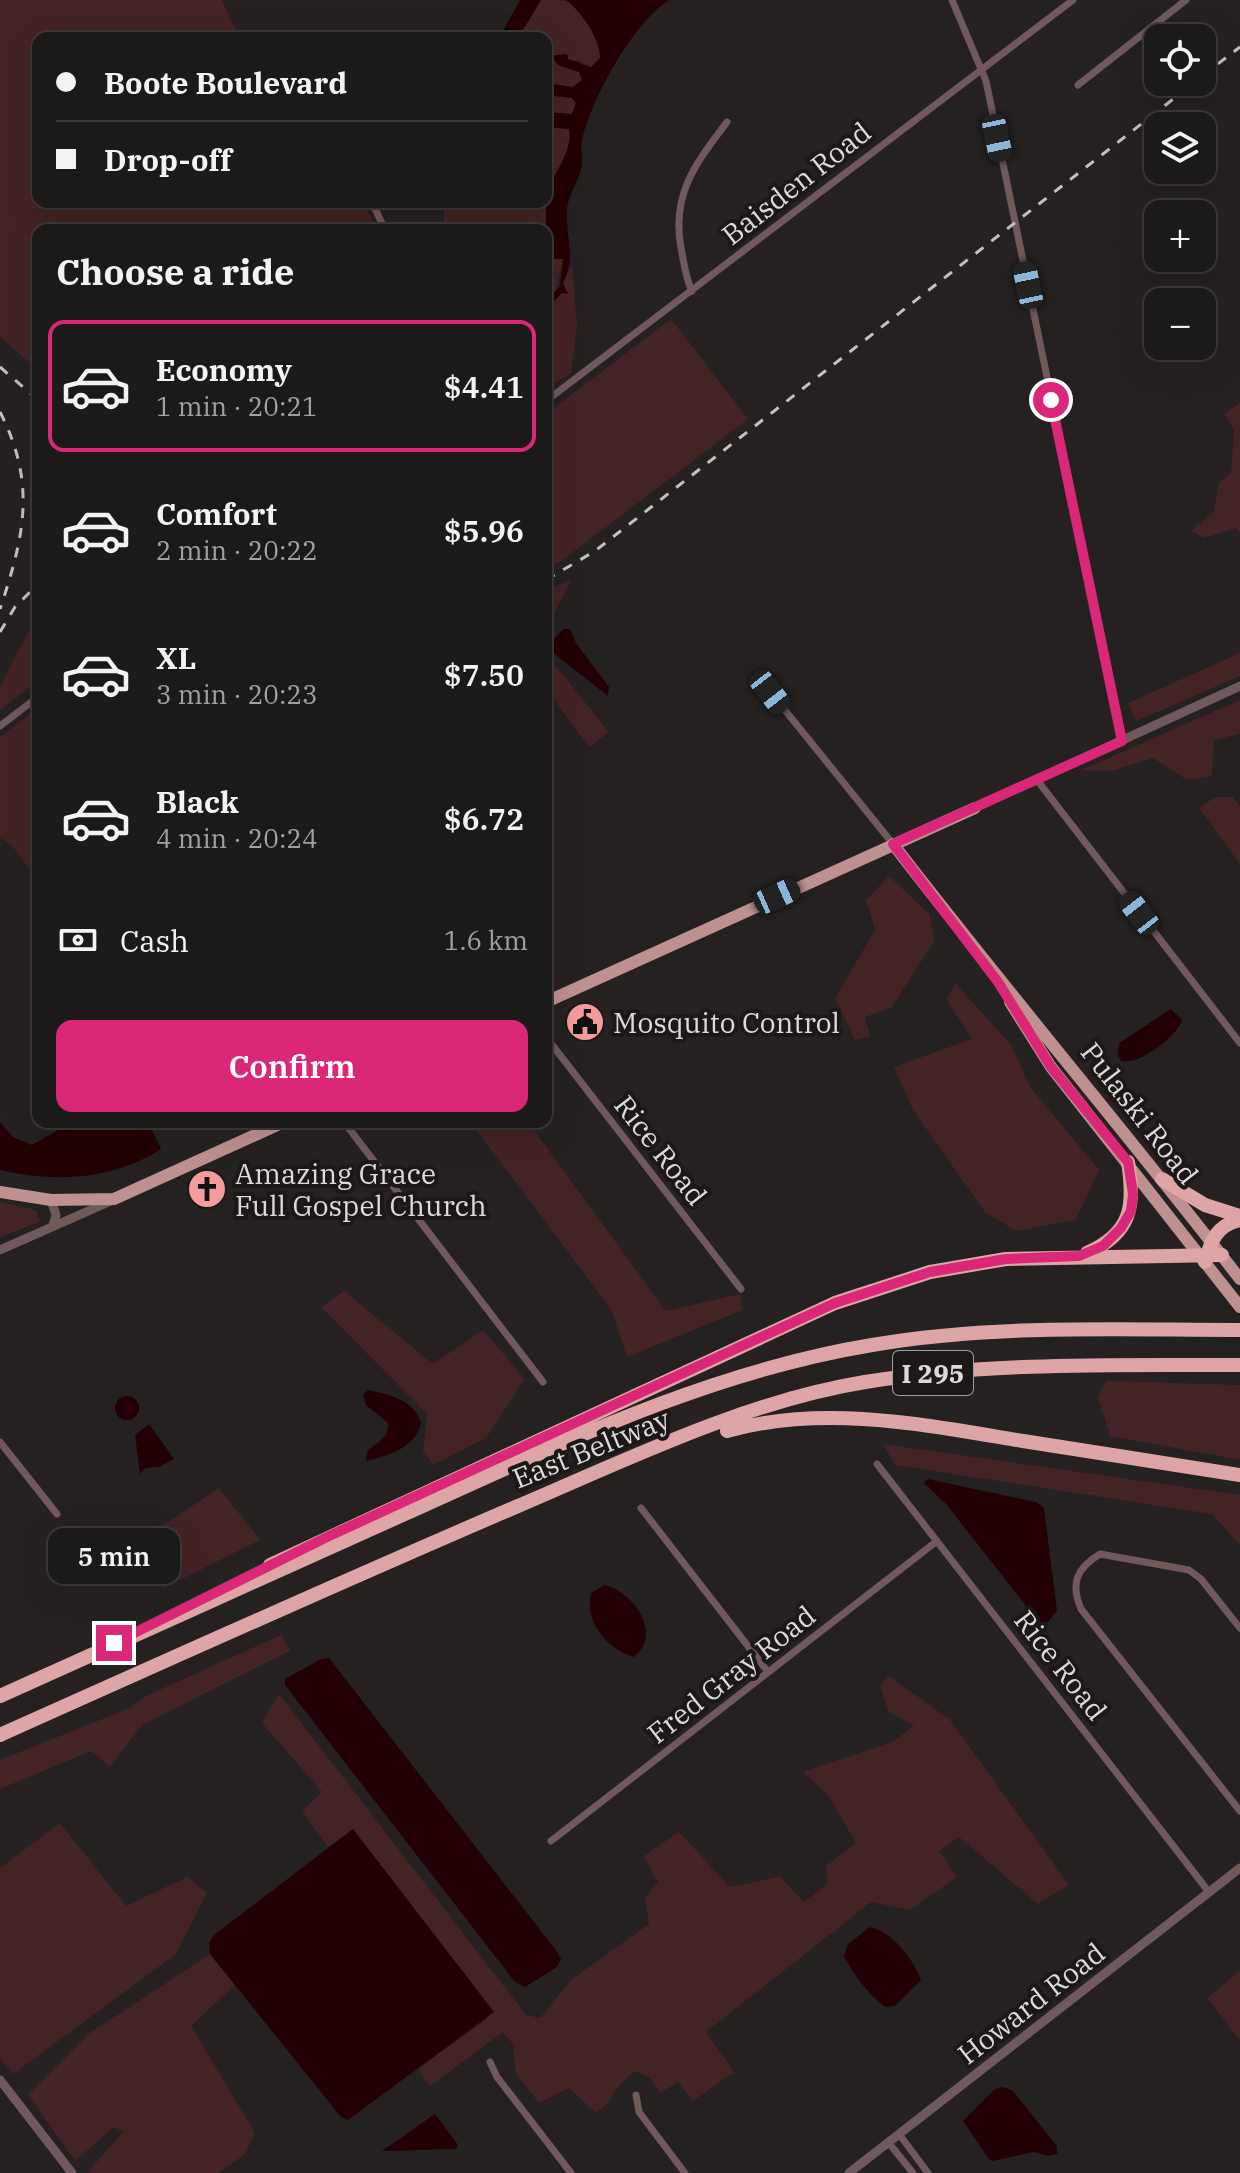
<!DOCTYPE html>
<meta charset="utf-8">
<style>
:root{--surface:#1c1919;--page:#252222;--text:#f1f3f6;--muted:#a0a0a2;--line:#3a3838;--accent:#db2777}
body{margin:0;font-family:"IBM Plex Serif",serif;background:var(--page);color:var(--text);height:100vh;display:flex;flex-direction:column;font-size:30px;white-space:nowrap}
*{box-sizing:border-box;margin:0}
p{font-size:26px;color:var(--muted)}
.icon{flex:none;width:44px;height:44px;fill:none;stroke:currentColor;stroke-width:2;stroke-linecap:round;stroke-linejoin:round}
.map{position:relative;flex:1;overflow:hidden}
.panel{position:absolute;left:32px;top:224px;width:520px;height:904px;display:flex;flex-direction:column;background:var(--surface);border-radius:16px;box-shadow:0 8px 32px #0002,0 0 0 2px var(--line)}
.panel>*{flex:none}
.banner{position:absolute;left:32px;top:32px;width:520px;height:176px;border-radius:16px;box-shadow:0 8px 32px #0002,0 0 0 2px var(--line);display:grid;align-content:center;height:176px;padding:0 24px;background:var(--surface)}
.buttons{position:absolute;left:1144px;top:24px;display:grid;gap:16px}
.buttons a{display:grid;place-items:center;width:72px;height:72px;border-radius:16px;background:var(--surface);box-shadow:0 8px 32px #0002,0 0 0 2px var(--line);font-size:40px}
.end{position:absolute;width:36px;height:36px;margin:-18px;border:10px solid #db2777;background:#fff;box-shadow:0 0 0 4px #fff}
.from{border-radius:50%}
.bubble{position:absolute;height:56px;border-radius:16px;background:var(--surface);box-shadow:0 8px 32px #0002,0 0 0 2px var(--line);font-size:26px;font-weight:600;line-height:56px;text-align:center}
.car{position:absolute;width:24px;height:48px;margin:-24px -12px;border-radius:10px;box-shadow:0 0 6px 2px #0007;background:linear-gradient(#222 24%,#8ab4d8 0 40%,#222 0 76%,#8ab4d8 0 86%,#222 0)}
.banner b{display:flex;align-items:center;gap:28px;height:76px;font-size:30px}
.banner b+b{border-top:2px solid var(--line)}
.banner i{width:20px;height:20px;background:var(--text)}
ul{padding:0;list-style:none}
li{display:flex;align-items:center;gap:24px;height:132px;margin:0 16px 12px;padding:0 8px;border:4px solid transparent;border-radius:16px}
li div{flex:1}
li b{display:block;font-size:30px}
li em{font-style:normal;font-weight:600}
li.selected{border-color:var(--accent)}
li>.icon{width:72px;height:72px;stroke-width:1.5}
h2{padding:0 24px;font-size:36px;line-height:96px}
.pay{display:flex;align-items:center;gap:20px;height:88px;padding:0 24px;font-size:30px}
.pay p{margin-inline-start:auto}
.primary-button{display:flex;gap:16px;margin-top:auto;padding:16px 24px}
.primary-button a{flex:1;height:92px;border-radius:16px;background:var(--accent);color:#fff;font-size:32px;font-weight:600;line-height:92px;text-align:center}
.map>svg:first-child{display:block}
.green{fill:#442324}
.water{fill:#230003}
.lines{fill:none;stroke-linecap:round;stroke-linejoin:round}
.minor{stroke:#705959;stroke-width:7}
.tertiary{stroke:#705959;stroke-width:9}
.primary{stroke:#be9090;stroke-width:12}
.motorway{stroke:#dda5a5;stroke-width:14}
.rail{stroke:#c4c1c1;stroke-width:3;stroke-dasharray:10 10;stroke-linecap:butt}
.route{stroke:#db2777;stroke-width:10}
.labels{text-anchor:middle;dominant-baseline:central;stroke-width:8;stroke-linejoin:round;paint-order:stroke}
.shield{fill:#1c1818;stroke:#a3a0a0;stroke-width:2}
.shield-label{font-size:26px;font-weight:bold;fill:#dddada}
.street-label{font-size:28px;fill:#dddada;stroke:#1c1818}
.poi-label{font-size:28px;fill:#dddada;stroke:#1c1818;text-anchor:start}
</style>
<div class="map">
<svg width="1240" height="2173" viewBox="0 0 1240 2173">
<rect width="100%" height="100%" fill="#252121"/>
<path class="green" d="M0,0H222L239,38H38V202H362L378,230H38V370L0,337Z
M541,0C549,0 561,0 568,1C582,7 601,44 600,58L591,68L577,60L560,65L579,72L582,80L573,87L546,83V38H518Z
M546,95L572,98L576,103L572,114L546,112Z
M546,127L570,129C573,150 557,175 547,192Z
M444,202H541L546,206L547,234L546,230H444Z
M546,245L563,259L554,301L572,265L577,325L571,373L546,388Z
M671,319L748,419L560,562L546,567V414Z
M1240,403V532L1236,528L1204,538L1191,531L1214,511L1218,484L1231,473L1234,430L1224,414Z
M571,580L546,631V590Z
M38,612V681L0,710V687Z
M1240,653V676L1137,721L1128,703Z
M546,654L609,732L589,747L546,689Z
M1240,700V734L1214,740L1212,776L1187,780L1153,758L1111,771L1081,770Z
M38,708V882L11,844L0,838V737Z
M1215,797H1233L1240,807V864L1199,808Z
M889,876L929,914L935,940L891,1008L865,1017L870,1037L855,1040L835,998L875,930L866,900Z
M956,984L1012,1046L1030,1087L1099,1170L1076,1220L1016,1231L985,1212L913,1110L894,1067L972,1039L946,999Z
M471,1122H528L666,1311L740,1294L743,1310L627,1357L612,1311Z
M0,1202L36,1210L40,1222L0,1237Z
M344,1291L433,1364L483,1330L525,1379L486,1438L433,1465L423,1451L427,1414L321,1307Z
M1106,1381L1240,1385V1460L1110,1436L1098,1397Z
M883,1444L1240,1495V1545L1212,1514L895,1465Z
M219,1488L260,1540L162,1589L161,1527Z
M281,1635L291,1650L142,1725L110,1767L91,1751L0,1789V1760L130,1708L146,1696Z
M889,1676L950,1720L1069,1885L1038,1904L959,1837L939,1851L957,1877L910,1910L871,1902L706,2032L734,2072L693,2101L678,2082L660,2093L650,2078L636,2071C615,2083 616,2099 596,2113L569,2088L539,2103L516,2073L513,2044L503,2032L430,2086L418,2069L487,2019L353,1830L328,1847L302,1811L322,1792L262,1723L279,1694L526,2015L540,2018L572,1979L649,1924L645,1897L658,1882L644,1856L679,1832L730,1887L780,1877L804,1902L828,1883L826,1866L856,1843L828,1795L803,1772L892,1742L914,1726L888,1711L880,1685Z
M60,1823L126,1906L187,1877L207,1893L176,1954L13,2074L0,2059V1868Z
M210,1954L235,1985L191,2026L255,2133L245,2154L219,2173H87L123,2132L114,2127L75,2161L28,2095L90,2033Z
M1240,1971V2040L1207,1998Z"/>
<path class="water" d="M520,0H541L518,38H499Z
M566,0H669C632,24 592,98 582,140C580,148 583,156 582,165C580,180 567,195 567,211C566,240 576,256 563,283L568,294L562,293L554,301L552,295L560,286L563,259H552L546,245V206L541,202H546C546,180 574,155 569,129L546,127V112L572,114L576,103L572,98L546,95V83L573,87L582,80L579,72L560,66L549,56L567,54L568,59L591,67L600,58C601,40 581,11 566,0Z
M564,629H570L576,643L609,687L608,696L552,652V640Z
M1171,1009L1182,1020C1178,1036 1138,1066 1121,1061L1118,1056L1119,1043Z
M0,1122L13,1137L32,1145L73,1122H148L161,1149C113,1180 55,1183 0,1170Z
M368,1390C390,1394 415,1401 421,1423C416,1448 387,1456 366,1461L367,1451C377,1443 390,1437 388,1423L366,1405L363,1395Z
M115 1408a12 12 0 1 1 24 0a12 12 0 1 1-24 0Z
M149,1424L174,1459L159,1467L145,1468L140,1474L135,1435Z
M928,1479L1036,1502L1044,1508L1057,1611L1046,1624L1038,1621L946,1504L924,1483Z
M605,1585C634,1592 663,1634 634,1657C607,1650 584,1621 591,1593Z
M329,1658L558,1953L561,1959L557,1967L525,1987L515,1982L285,1685V1679L321,1659Z
M353,1829L494,2012L348,2120L341,2117L210,1954L209,1943L214,1935Z
M870,1927C892,1932 913,1958 921,1980L895,2006L885,2007C869,1995 853,1974 844,1956L848,1944Z
M1003,2087L1012,2090L1057,2146V2154L1048,2156L1034,2152L992,2161L988,2158L963,2121L995,2089Z
M435,2114L458,2145L456,2149L382,2151Z"/>
<g class="lines">
<path class="minor" d="M952,0L986,81L1122,741
M1078,85L1186,0
M372,202L385,230
M692,291C685,277 684,262 681,248C671,194 696,163 727,122
M546,401L1073,0
M759,678L893,844
M0,726L38,697
M1037,780L1240,1043
M546,1037L741,1289
M344,1122L543,1382
M0,1442L57,1514
M877,1464L1209,1892
M641,1508L768,1672
M1240,1628L1201,1579L1189,1570L1100,1554C1077,1568 1070,1583 1081,1609L1240,1811
M551,1841L937,1541
M490,2062L497,2077L571,2173
M636,2095L639,2112L685,2173
M899,2134L928,2173
M888,2142L913,2173"/>
<path class="tertiary" d="M975,808L1240,686
M51,1200L56,1215L53,1226
M0,1250L111,1201
M0,2080L72,2173
M849,2173L1240,1868"/>
<path class="primary" d="M893,844C1006,991 1126,1132 1240,1279
M546,1002L975,808
M1010,1002L1051,1067L1240,1307
M0,1192L51,1200L114,1199L284,1122"/>
<path class="motorway" d="M1162,1179L1205,1205L1240,1216
M1087,1253C1132,1233 1135,1206 1128,1162
M1205,1262C1211,1240 1217,1225 1240,1220
M727,1431C824,1404 926,1425 1023,1441C1095,1452 1168,1464 1240,1475
M270,1565L835,1303L930,1272L1006,1259L1222,1255
M0,1696C142,1632 285,1568 427,1504C571,1439 714,1371 872,1345C993,1324 1118,1330 1240,1330
M0,1735C172,1658 345,1580 518,1506C628,1459 747,1401 865,1382C989,1362 1115,1365 1240,1365"/>
<path class="rail" d="M1202,76L1240,47
M0,367L38,400
M0,412C37,484 24,537 0,609
M546,580L595,551L1195,82
M0,632L15,607L38,584"/>
</g>
<g class="lines">
<path class="route" d="M114,1643L325,1538L835,1303L930,1272L1006,1259L1079,1256L1103,1246L1121,1228L1131,1211L1133,1194L1128,1162L1051,1067L998,982L893,844L1122,741L1051,400"/>
</g>
<defs>
<g id="civic-disc" transform="scale(2)"><circle r="9.5" fill="#f59b9d" stroke="#1c1818"/><path d="M-.6-6.5H3V-4.5H.6V-3L4-1V1h2V6H-6V1h2V-1L-.6-3ZM-1.2 2.5V6h2.4V2.5Z" fill="#111"/></g>
<g id="church-disc" transform="scale(2)"><circle r="9.5" fill="#f59b9d" stroke="#1c1818"/><path d="M-1.2-6h2.4v3.5h3.3v2.4h-3.3V6h-2.4V-.1h-3.3v-2.4h3.3Z" fill="#111"/></g>
</defs>
<g fill-rule="evenodd">
<use href="#civic-disc" x="585" y="1022"/>
<use href="#church-disc" x="207" y="1189"/>
</g>
<g class="labels">
<rect class="shield" x="893" y="1351" width="80" height="44" rx="6"/>
<g class="shield-label">
<text x="933" y="1373">I 295</text>
</g>
<g class="street-label">
<text transform="translate(796 183) rotate(-38)">Baisden Road</text>
<text transform="translate(1140 1113) rotate(52)">Pulaski Road</text>
<text transform="translate(661 1150) rotate(52)">Rice Road</text>
<text transform="translate(591 1448) rotate(-22)">East Beltway</text>
<text transform="translate(1061 1665) rotate(52)">Rice Road</text>
<text transform="translate(731 1674) rotate(-38)">Fred Gray Road</text>
<text transform="translate(1031 2003) rotate(-38)">Howard Road</text>
</g>
<g class="poi-label">
<text x="613" y="1022">Mosquito Control</text>
<text x="235" y="1173">Amazing Grace<tspan x="235" dy="32">Full Gospel Church</tspan></text>
</g>
</g>
</svg>
<div class="buttons">
<a><svg class="icon" aria-label="locate" viewBox="0 0 24 24"><circle cx="12" cy="12" r="6"/><path d="M12 2v4M12 18v4M2 12h4M18 12h4"/></svg></a>
<a><svg class="icon" aria-label="layers" viewBox="0 0 24 24"><path d="M12 4l9 5-9 5-9-5zM3 14l9 5 9-5"/></svg></a>
<a>+</a>
<a>−</a>
</div>
<i class="end from" style="left:1051px;top:400px"></i>
<i class="end" style="left:114px;top:1643px"></i>
<div class="bubble" style="left:48px;top:1528px;width:132px">5 min</div>
<i class="car" style="left:997px;top:138px;rotate:168deg"></i>
<i class="car" style="left:1028px;top:285px;rotate:348deg"></i>
<i class="car" style="left:770px;top:692px;rotate:142deg"></i>
<i class="car" style="left:777px;top:896px;rotate:66deg"></i>
<i class="car" style="left:1139px;top:913px;rotate:322deg"></i>
<div class="banner">
<b><i class="from"></i>Boote Boulevard</b>
<b><i></i>Drop-off</b>
</div>
<section class="panel">
<h2>Choose a ride</h2>
<ul>
<li class="selected"><svg class="icon" aria-label="car" viewBox="0 0 24 24"><path d="M5 17H2v-5l4-1 3-4h7l3 4 3 1v5h-3M9 17h6M6 11h13"/><circle cx="7" cy="17" r="2"/><circle cx="17" cy="17" r="2"/></svg><div><b>Economy</b><p>1 min · 20:21</p></div><em>$4.41</em></li>
<li><svg class="icon" aria-label="car" viewBox="0 0 24 24"><path d="M5 17H2v-5l4-1 3-4h7l3 4 3 1v5h-3M9 17h6M6 11h13"/><circle cx="7" cy="17" r="2"/><circle cx="17" cy="17" r="2"/></svg><div><b>Comfort</b><p>2 min · 20:22</p></div><em>$5.96</em></li>
<li><svg class="icon" aria-label="car" viewBox="0 0 24 24"><path d="M5 17H2v-5l4-1 3-4h7l3 4 3 1v5h-3M9 17h6M6 11h13"/><circle cx="7" cy="17" r="2"/><circle cx="17" cy="17" r="2"/></svg><div><b>XL</b><p>3 min · 20:23</p></div><em>$7.50</em></li>
<li><svg class="icon" aria-label="car" viewBox="0 0 24 24"><path d="M5 17H2v-5l4-1 3-4h7l3 4 3 1v5h-3M9 17h6M6 11h13"/><circle cx="7" cy="17" r="2"/><circle cx="17" cy="17" r="2"/></svg><div><b>Black</b><p>4 min · 20:24</p></div><em>$6.72</em></li>
</ul>
<div class="pay"><svg class="icon" aria-label="cash" viewBox="0 0 24 24"><path d="M3 7h18v10H3z"/><circle cx="12" cy="12" r="2"/></svg>Cash<p>1.6 km</p></div>
<div class="primary-button"><a>Confirm</a></div>
</section>
</div>
